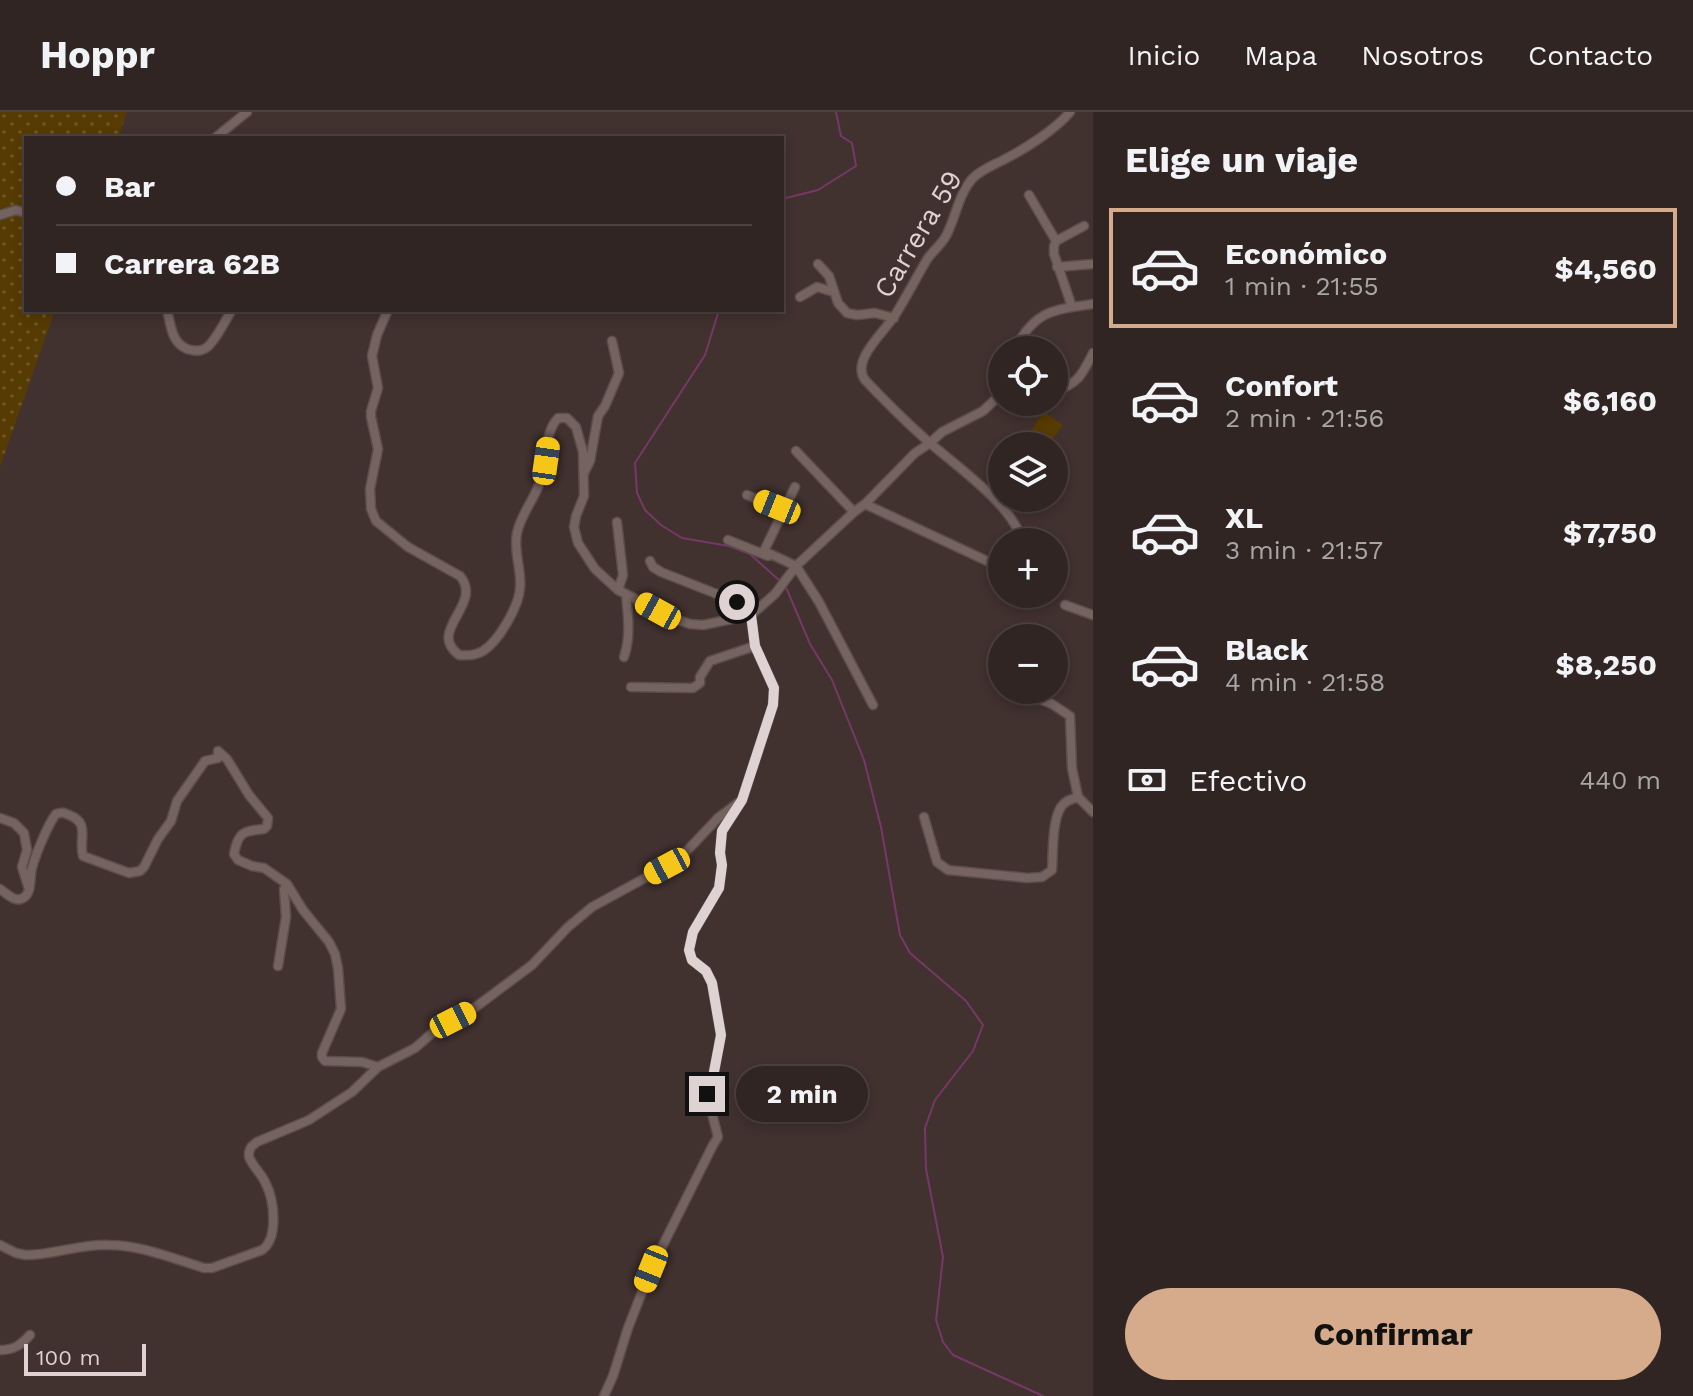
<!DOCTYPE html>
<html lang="es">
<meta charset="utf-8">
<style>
:root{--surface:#312523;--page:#392d2b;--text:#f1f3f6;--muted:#a8a5a6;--line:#4c4241;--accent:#d6ab8b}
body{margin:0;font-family:"Work Sans",sans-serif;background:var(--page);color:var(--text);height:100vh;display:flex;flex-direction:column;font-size:30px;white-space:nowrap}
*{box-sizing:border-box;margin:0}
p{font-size:26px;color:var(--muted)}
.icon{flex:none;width:44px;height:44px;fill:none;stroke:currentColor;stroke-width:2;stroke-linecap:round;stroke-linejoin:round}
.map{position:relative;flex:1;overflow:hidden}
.details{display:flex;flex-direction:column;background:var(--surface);width:600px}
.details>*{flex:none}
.guide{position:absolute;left:24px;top:24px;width:760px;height:176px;border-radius:0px;box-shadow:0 4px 12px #0003,0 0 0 2px var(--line);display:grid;align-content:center;height:176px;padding:0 32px;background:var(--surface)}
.fabs{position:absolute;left:988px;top:224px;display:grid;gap:16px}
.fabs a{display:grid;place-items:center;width:80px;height:80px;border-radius:50%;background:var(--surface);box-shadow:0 4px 12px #0003,0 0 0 2px var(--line);font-size:40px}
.scale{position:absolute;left:24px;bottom:20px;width:122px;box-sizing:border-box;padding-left:8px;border:4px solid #ded3d2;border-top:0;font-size:22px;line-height:28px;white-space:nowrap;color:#ded3d2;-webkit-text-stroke:6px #41312f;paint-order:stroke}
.end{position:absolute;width:36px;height:36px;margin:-18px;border:10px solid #ded3d2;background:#111;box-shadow:0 0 0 4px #111}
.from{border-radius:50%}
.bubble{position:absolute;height:56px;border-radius:28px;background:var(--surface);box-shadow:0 4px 12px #0003,0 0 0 2px var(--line);font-size:26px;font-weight:700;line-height:56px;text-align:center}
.car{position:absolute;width:24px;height:48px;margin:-24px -12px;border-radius:10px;box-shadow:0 0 6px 2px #0007;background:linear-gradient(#f5c518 24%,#345 0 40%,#f5c518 0 76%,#345 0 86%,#f5c518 0)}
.guide b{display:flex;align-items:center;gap:28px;height:76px;font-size:30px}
.guide b+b{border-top:2px solid var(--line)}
.guide i{width:20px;height:20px;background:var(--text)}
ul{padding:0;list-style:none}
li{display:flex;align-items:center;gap:24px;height:120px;margin:0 16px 12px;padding:0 16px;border:4px solid transparent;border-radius:0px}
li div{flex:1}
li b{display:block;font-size:30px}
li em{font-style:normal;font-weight:700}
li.selected{border-color:var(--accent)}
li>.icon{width:72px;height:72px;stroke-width:1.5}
h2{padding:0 32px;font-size:36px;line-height:96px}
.pay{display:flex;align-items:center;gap:20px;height:88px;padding:0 32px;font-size:30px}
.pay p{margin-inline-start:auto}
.primary-button{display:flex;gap:16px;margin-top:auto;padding:16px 32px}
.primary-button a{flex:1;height:92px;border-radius:48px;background:var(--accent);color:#111;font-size:32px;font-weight:700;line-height:92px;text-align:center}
header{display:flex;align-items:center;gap:48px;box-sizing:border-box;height:112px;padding:0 40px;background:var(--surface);border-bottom:2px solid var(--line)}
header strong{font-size:38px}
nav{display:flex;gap:44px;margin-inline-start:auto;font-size:28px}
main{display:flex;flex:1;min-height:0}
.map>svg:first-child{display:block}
.grass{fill:url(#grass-dots)}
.garden{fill:#563b02}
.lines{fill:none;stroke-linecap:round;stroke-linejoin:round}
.stream{stroke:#773867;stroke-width:2}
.minor-casing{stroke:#5a4d4b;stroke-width:11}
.minor{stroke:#756360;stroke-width:8}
.route{stroke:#ded3d2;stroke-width:10}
.labels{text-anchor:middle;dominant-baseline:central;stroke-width:6;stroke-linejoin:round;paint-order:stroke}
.street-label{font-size:28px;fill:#ded3d2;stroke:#41312f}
</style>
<header>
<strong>Hoppr</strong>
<nav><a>Inicio</a><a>Mapa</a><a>Nosotros</a><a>Contacto</a></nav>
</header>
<main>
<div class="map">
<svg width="1093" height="1284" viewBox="0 0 1093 1284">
<defs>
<pattern id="grass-dots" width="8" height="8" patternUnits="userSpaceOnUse" patternTransform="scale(2)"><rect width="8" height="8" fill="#563b02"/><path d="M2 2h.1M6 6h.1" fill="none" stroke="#6e5626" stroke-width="1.8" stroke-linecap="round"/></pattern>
</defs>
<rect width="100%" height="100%" fill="#41312f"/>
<path class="grass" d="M0,0H127L118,26H26V198H55L0,355Z"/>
<path class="garden" d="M1044,300L1063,313L1048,334H1022L1021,333Z"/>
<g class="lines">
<path class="stream" d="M782,87L818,78L856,54L852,31L841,24L836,0
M719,198L705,243L635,351L637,381L645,398L661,413L682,426L729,434L750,442L780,469
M785,473L810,532L832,568L864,648L881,715L900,823L910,841L966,889L983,913L973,939L935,988L925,1016L926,1057L943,1145L936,1208L943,1230L953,1243L1043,1284"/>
<g class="minor-casing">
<path id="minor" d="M215,26L247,0
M1029,83L1056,129L1054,134V142L1072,195
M0,103L16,98L26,101
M1056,129L1084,114
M818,152L829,164L838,191L847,201L857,203L875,201L894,206
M1057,155L1093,152
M800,185L817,175L834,180
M167,198C171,213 171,230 187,237C194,239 200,240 206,236C216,229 225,208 232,198
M388,198L377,223L372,244L378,276L371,299V305L378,337L370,377L371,397L376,409L408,435L460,464C484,492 426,519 459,543C468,544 476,543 483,539C499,529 519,494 520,476C522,457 513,440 517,421C521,402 534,388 540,370C548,350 543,322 558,306H567L576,315L583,340L584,384L576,404L574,415L578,431L595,457L618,478L675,507L690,512L703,513L751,503L775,482L796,454L854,400L865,392L915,341L930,331L942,320L983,299L1002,281
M1014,238C1035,199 1051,198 1093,192
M1054,279C1078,273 1083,261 1093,241
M796,339L854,400
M584,361L590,349L598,304L605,294L619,261L612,229
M795,375L764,439L796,454L819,490L873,593
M747,383L777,395L782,400
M865,392L1002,456
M617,410L623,463L618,478
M728,428L768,444
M1022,430C1015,393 950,350 922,324C902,306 883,287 865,268C850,247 888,217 897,200C908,182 917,164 928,146C934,138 943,131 947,122C956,104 959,81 973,66C982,57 994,53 1005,47C1025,37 1056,17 1070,0
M650,449L653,455L661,460L737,490L751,503
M1065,493L1093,503
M624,545C631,524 628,504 626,482
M631,575L693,576L700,571V565L710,549L755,534
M1025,581L1052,592L1070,604L1072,656L1078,685
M1078,685L1093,700
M924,705L937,750L948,758L1027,766L1042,765L1052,758C1053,741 1052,709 1061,695C1065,689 1071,687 1078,685
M0,706L14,711L24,721L27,738L22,755L29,777
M0,777C6,781 15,791 23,786C31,782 30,770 31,762C32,750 48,712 56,702C65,700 61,700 69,703C91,711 78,728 83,744L129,761L140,759L144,755L158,727L171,709L177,689L205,649L218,646V639L227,647L249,683L268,706L267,714L264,717C243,719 238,720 234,742L238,748L252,754L264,756L287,772L303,798L329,830L335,842L338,856L341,897L322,941V945L325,949L362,950L378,955
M278,854L286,805L284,777L287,772
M0,1133L16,1141L26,1143C53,1143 79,1132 107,1133C141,1133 172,1146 204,1156H212L262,1138C279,1126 274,1088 266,1072C262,1062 253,1055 249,1045V1040L251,1035L257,1030L309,1008L352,980L378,955L415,936L438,916L469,900L532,853L568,815L592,795L667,754L683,743L718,706L742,688
M0,1238C14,1238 21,1233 30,1223
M604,1284L613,1264L628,1216L651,1157L713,1033L718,1025L707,982L713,965L721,923L712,871L706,859L692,848L689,838L693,820L719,776L722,753L720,741L722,719L742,688L773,593L774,576L755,534L751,503"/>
</g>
<use href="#minor" class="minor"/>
</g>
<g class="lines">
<path class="route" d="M707,982L713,965L721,923L712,871L706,859L692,848L689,838L693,820L719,776L722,753L720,741L722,719L742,688L773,593L774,576L755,534L751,503L737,490"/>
</g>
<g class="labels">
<g class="street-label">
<text transform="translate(918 122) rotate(-59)">Carrera 59</text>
</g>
</g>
</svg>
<div class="fabs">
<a><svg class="icon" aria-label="locate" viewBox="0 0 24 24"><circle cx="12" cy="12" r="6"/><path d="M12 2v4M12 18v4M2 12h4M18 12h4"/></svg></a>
<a><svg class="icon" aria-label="layers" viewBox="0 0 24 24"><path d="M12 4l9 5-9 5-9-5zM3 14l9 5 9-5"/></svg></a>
<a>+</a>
<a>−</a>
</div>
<div class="scale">100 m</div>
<i class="end from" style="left:737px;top:490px"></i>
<i class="end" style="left:707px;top:982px"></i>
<div class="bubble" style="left:736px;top:954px;width:132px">2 min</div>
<i class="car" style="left:546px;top:349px;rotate:8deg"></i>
<i class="car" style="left:777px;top:395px;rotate:292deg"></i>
<i class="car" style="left:658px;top:499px;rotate:299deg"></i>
<i class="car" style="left:667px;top:754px;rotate:242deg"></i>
<i class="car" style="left:453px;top:908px;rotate:63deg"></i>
<i class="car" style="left:651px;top:1157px;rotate:202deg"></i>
<div class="guide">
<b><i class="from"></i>Bar</b>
<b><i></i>Carrera 62B</b>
</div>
</div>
<section class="details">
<h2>Elige un viaje</h2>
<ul>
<li class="selected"><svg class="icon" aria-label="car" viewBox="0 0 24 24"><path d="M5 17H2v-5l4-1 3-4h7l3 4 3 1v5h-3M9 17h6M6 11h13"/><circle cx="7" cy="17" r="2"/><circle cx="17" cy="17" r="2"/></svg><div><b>Económico</b><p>1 min · 21:55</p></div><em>$4,560</em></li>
<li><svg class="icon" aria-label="car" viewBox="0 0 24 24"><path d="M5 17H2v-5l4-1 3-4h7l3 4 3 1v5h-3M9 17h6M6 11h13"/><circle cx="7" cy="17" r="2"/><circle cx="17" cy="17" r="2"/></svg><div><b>Confort</b><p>2 min · 21:56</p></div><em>$6,160</em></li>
<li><svg class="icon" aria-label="car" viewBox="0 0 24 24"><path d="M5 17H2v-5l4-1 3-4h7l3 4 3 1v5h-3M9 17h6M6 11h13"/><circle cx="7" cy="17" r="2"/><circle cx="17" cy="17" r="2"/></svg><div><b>XL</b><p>3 min · 21:57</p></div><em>$7,750</em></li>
<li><svg class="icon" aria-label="car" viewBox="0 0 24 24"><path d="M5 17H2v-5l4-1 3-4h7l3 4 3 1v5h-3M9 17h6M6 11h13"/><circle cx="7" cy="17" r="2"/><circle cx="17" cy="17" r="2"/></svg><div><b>Black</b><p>4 min · 21:58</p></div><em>$8,250</em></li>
</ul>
<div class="pay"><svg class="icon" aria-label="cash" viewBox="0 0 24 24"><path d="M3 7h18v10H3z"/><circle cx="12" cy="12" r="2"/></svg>Efectivo<p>440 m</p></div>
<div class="primary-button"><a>Confirmar</a></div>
</section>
</main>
